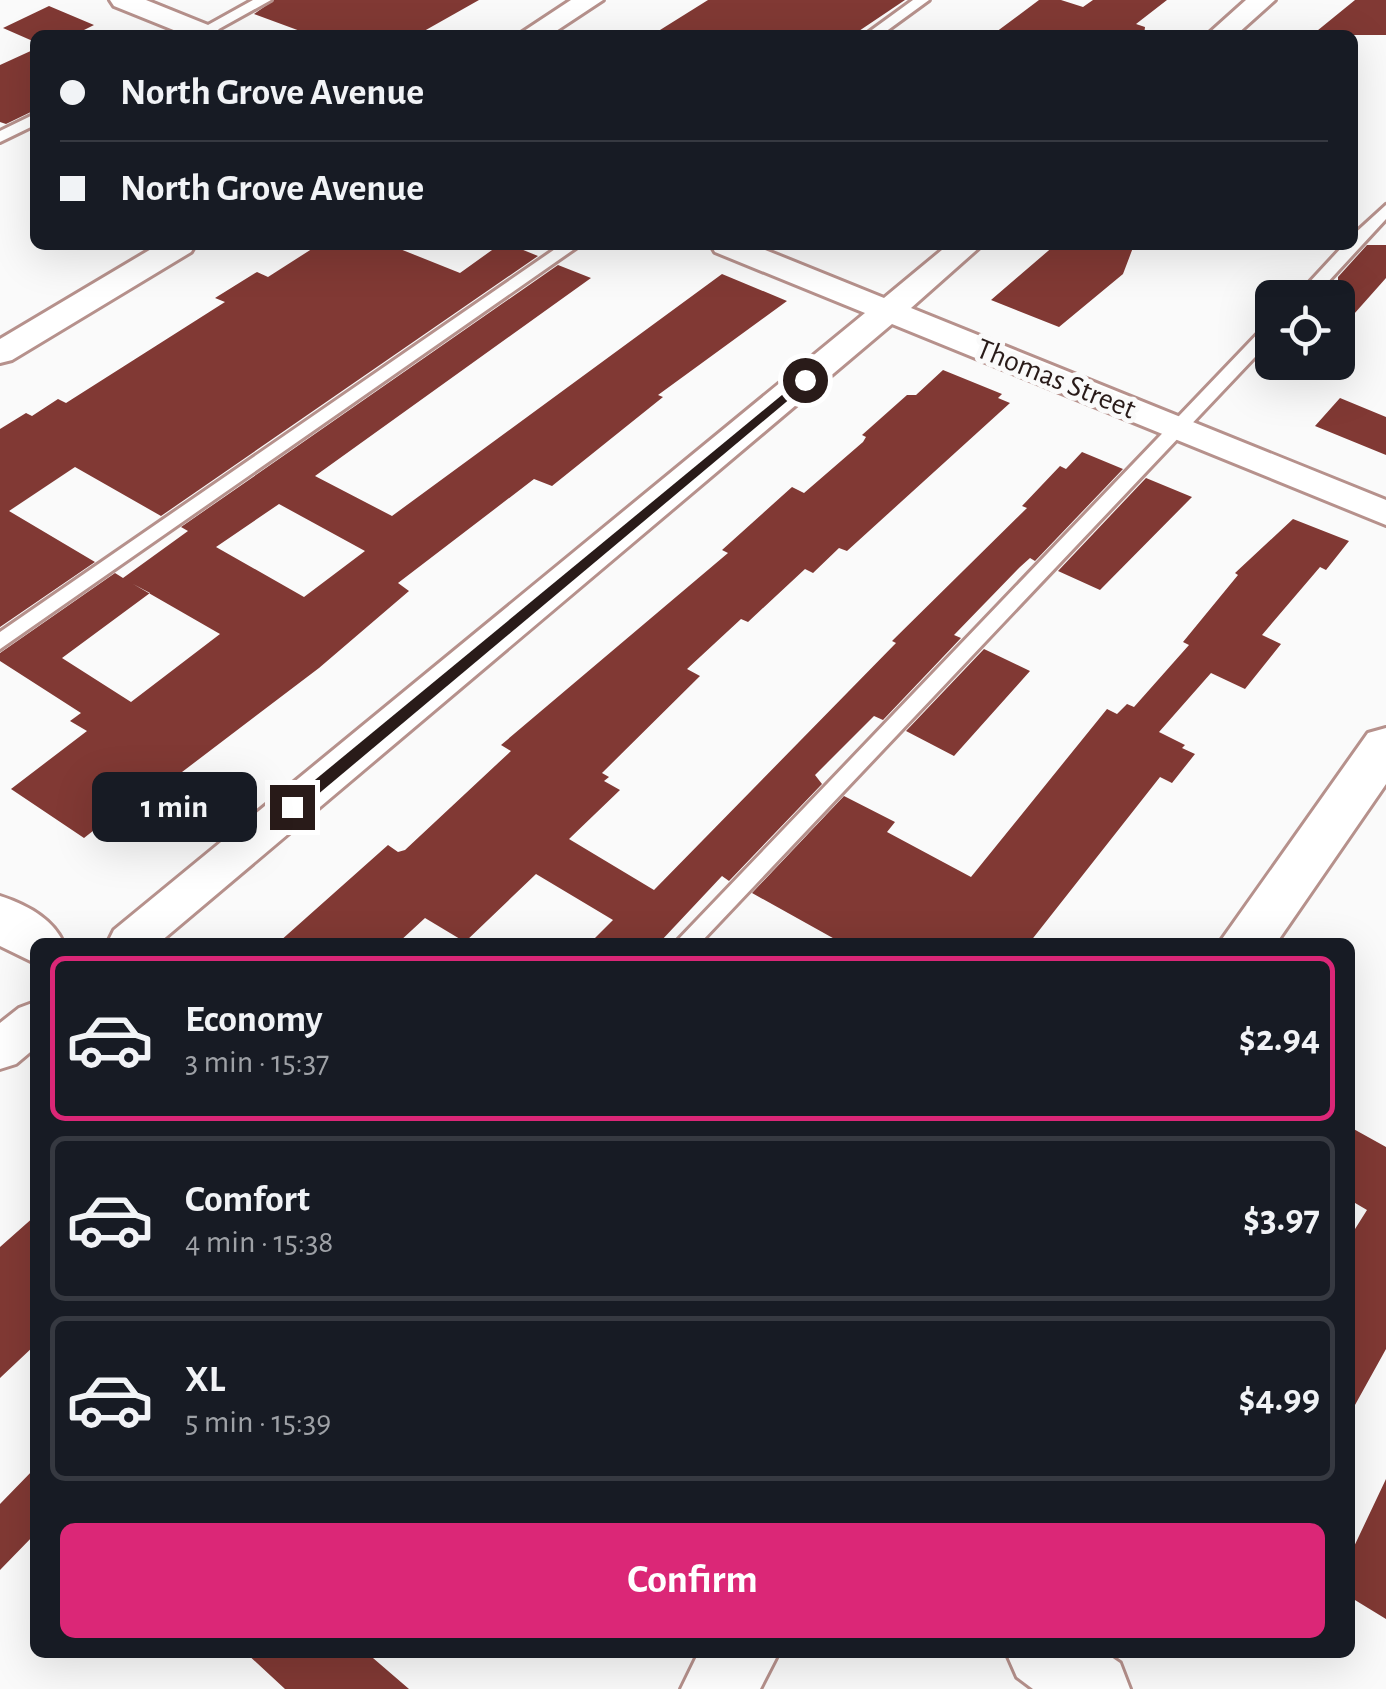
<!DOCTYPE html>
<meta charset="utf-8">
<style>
:root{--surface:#171b24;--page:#242831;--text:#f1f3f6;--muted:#9ea1a6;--line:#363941;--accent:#db2777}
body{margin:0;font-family:"Alegreya Sans",sans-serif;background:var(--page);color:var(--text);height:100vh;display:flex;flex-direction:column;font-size:38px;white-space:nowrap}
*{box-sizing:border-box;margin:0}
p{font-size:32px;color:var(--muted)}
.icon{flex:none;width:55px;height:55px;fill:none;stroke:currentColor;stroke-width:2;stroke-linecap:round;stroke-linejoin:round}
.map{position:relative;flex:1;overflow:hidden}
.panel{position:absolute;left:30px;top:938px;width:1325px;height:720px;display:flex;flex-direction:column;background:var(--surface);border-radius:15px;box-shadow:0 10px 40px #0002}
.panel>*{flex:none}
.hud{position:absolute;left:30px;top:30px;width:1328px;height:220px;border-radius:15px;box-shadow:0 10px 40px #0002;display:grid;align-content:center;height:220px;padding:0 30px;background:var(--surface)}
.tools{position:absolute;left:1255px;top:280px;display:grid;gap:20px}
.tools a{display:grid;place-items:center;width:100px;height:100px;border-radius:15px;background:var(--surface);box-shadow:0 10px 40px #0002;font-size:50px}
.end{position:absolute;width:45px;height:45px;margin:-22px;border:12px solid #291b19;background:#fff;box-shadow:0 0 0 5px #fff}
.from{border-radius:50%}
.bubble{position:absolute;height:70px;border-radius:15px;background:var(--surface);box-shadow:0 10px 40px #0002;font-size:32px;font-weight:700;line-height:70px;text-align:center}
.hud b{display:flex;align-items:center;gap:35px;height:95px;font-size:38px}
.hud b+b{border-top:2px solid var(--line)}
.hud i{width:25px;height:25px;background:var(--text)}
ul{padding:18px 0 0;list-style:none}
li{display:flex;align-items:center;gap:30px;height:165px;margin:0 20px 15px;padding:0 10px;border:5px solid var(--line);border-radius:15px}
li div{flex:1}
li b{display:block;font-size:38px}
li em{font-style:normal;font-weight:700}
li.current{border-color:var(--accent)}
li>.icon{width:90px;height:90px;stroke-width:1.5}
.action{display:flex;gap:20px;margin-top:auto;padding:20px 30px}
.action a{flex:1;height:115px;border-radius:15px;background:var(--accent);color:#fff;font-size:40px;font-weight:700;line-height:115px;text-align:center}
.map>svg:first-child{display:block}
.building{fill:#813934;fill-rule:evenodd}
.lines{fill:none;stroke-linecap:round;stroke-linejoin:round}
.service-casing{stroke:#b6918c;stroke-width:6}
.minor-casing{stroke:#b6918c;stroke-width:6}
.tertiary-casing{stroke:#b6918c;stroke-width:6}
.service{fill:#fff;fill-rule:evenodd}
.minor{fill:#fff;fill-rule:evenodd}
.tertiary{fill:#fff;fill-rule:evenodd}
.route{fill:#291b19}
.labels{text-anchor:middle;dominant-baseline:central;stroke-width:10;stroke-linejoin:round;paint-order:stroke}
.far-street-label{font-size:30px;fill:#291b19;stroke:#fafafa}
</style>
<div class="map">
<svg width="1386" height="1689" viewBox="0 0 1386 1689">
<rect width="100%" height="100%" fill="#fafafa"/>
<path class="building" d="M274,0H479L417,35H311L254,14Z
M708,0H905L853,35H652Z
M1039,0H1061L1083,7L1093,0H1167L1136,24L1145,27L1144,35H992Z
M1355,0H1386V35H1312Z
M49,6L94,25L74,35H35V42L3,28Z
M35,49V110L6,124L0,122V65Z
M318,245H390L460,273L499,245H511L538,256L161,516L75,467L9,511L95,562L0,627V429L26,413L32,416L58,399L66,403L225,302L215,298L257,272L268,277Z
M1055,245H1134L1123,274L1059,327L991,300Z
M1367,245H1386V278L1338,332V277Z
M558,265L591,278L315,476L392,516L722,274L787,301L658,395L663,397L552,486L534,479L398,583L409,591L319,668L157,791L150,786L84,838L11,789L87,731L70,721L81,713L0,661V653L115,573L123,578L188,531L181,527ZM279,504L365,551L304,597L216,547ZM133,584L220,634L131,702L62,658L150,593Z
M943,370L1002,394L998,398L1010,403L847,551L839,548L813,573L805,569L748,622L741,619L687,669L700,676L602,773L609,777L604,781L620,790L569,839L654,890L896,643L892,641L1027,508L1022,506L1060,466L1066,469L1082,452L1123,469L1035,561L1030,558L1020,567L954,635L961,638L883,720L874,716L815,775L822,784L729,881L722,876L660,942H591L613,920L536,874L465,942L425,918L399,942H279L388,845L398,852L405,850L511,751L501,745L728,553L722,550L792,487L804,493L863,442L866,437L862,435L907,395H916Z
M1340,398L1386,417V455L1315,426Z
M1146,478L1192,497L1100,590L1058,571Z
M1293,519L1349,541L1326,570L1320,567L1262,635L1281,644L1245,689L1211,673L1159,732L1185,745L1182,748L1195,754L1172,783L1160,777L1030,942H840L752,893L844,796L895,822L887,832L971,877L1107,709L1117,714L1127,704L1134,707L1189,645L1183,642L1238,575L1235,573Z
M984,649L1030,671L954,756L906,731Z
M1350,1127L1386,1147V1349L1350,1414V1237L1367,1210L1350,1200Z
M35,1216V1345L0,1378V1247Z
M35,1468V1534L0,1570V1504Z
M1386,1479V1619L1350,1597V1555Z
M245,1652H366L409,1689H285Z"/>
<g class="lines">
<g class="service-casing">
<path id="service" d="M253,0H271L208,35H190Z
M913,0H929L881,35H865Z
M35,114V125L0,142V131Z
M1386,205V219L1313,298H1295L1344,245H1352V236Z
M561,245H580L0,649V632Z
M1272,324V339L701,942H676L1266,325Z"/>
</g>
<g class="minor-casing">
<path id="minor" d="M110,0H146L218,29L222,35H186L114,6Z
M571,0H603L550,35H518Z
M1246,0H1275L1236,35H1207Z
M158,245H195L191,252L12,360L0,363V339Z
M711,245H753L884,298L948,245H982L911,308L1386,500V525L892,324L160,942H108L114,930L865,313L715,252Z
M35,1002V1048L16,1064L0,1069V1023L19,1008Z"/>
</g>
<g class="tertiary-casing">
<path id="tertiary" d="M1386,728V784L1277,942H1220L1368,733Z
M0,896C25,904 52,918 63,942H35V963L0,946Z
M699,1652H779L760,1689H681Z
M1006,1652H1104L1120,1663L1130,1689H1033L1017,1677Z"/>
</g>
<use href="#service" class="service"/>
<use href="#minor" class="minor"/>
<use href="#tertiary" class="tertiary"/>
</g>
<path class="route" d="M805,376L810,377V382L298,811H287V803Z"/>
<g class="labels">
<g class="far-street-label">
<text transform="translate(1056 379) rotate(22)">Thomas Street</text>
</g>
</g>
</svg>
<div class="tools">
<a><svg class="icon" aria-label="locate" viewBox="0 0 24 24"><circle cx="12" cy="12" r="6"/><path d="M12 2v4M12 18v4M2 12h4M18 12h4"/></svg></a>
</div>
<i class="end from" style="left:805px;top:380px"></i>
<i class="end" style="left:292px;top:807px"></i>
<div class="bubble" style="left:92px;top:772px;width:165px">1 min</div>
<div class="hud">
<b><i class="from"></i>North Grove Avenue</b>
<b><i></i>North Grove Avenue</b>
</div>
<section class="panel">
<ul>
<li class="current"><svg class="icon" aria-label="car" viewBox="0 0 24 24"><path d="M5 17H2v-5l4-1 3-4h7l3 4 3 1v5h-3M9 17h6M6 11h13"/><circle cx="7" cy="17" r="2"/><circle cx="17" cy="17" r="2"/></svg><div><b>Economy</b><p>3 min · 15:37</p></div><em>$2.94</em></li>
<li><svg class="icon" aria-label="car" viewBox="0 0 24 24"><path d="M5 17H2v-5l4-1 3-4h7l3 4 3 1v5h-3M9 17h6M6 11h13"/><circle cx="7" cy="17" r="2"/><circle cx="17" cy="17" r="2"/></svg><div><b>Comfort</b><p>4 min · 15:38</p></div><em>$3.97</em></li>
<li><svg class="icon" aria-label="car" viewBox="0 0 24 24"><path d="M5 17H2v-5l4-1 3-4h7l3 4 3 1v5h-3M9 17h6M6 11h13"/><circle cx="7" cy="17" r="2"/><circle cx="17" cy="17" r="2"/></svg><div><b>XL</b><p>5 min · 15:39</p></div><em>$4.99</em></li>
</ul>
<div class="action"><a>Confirm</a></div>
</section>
</div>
